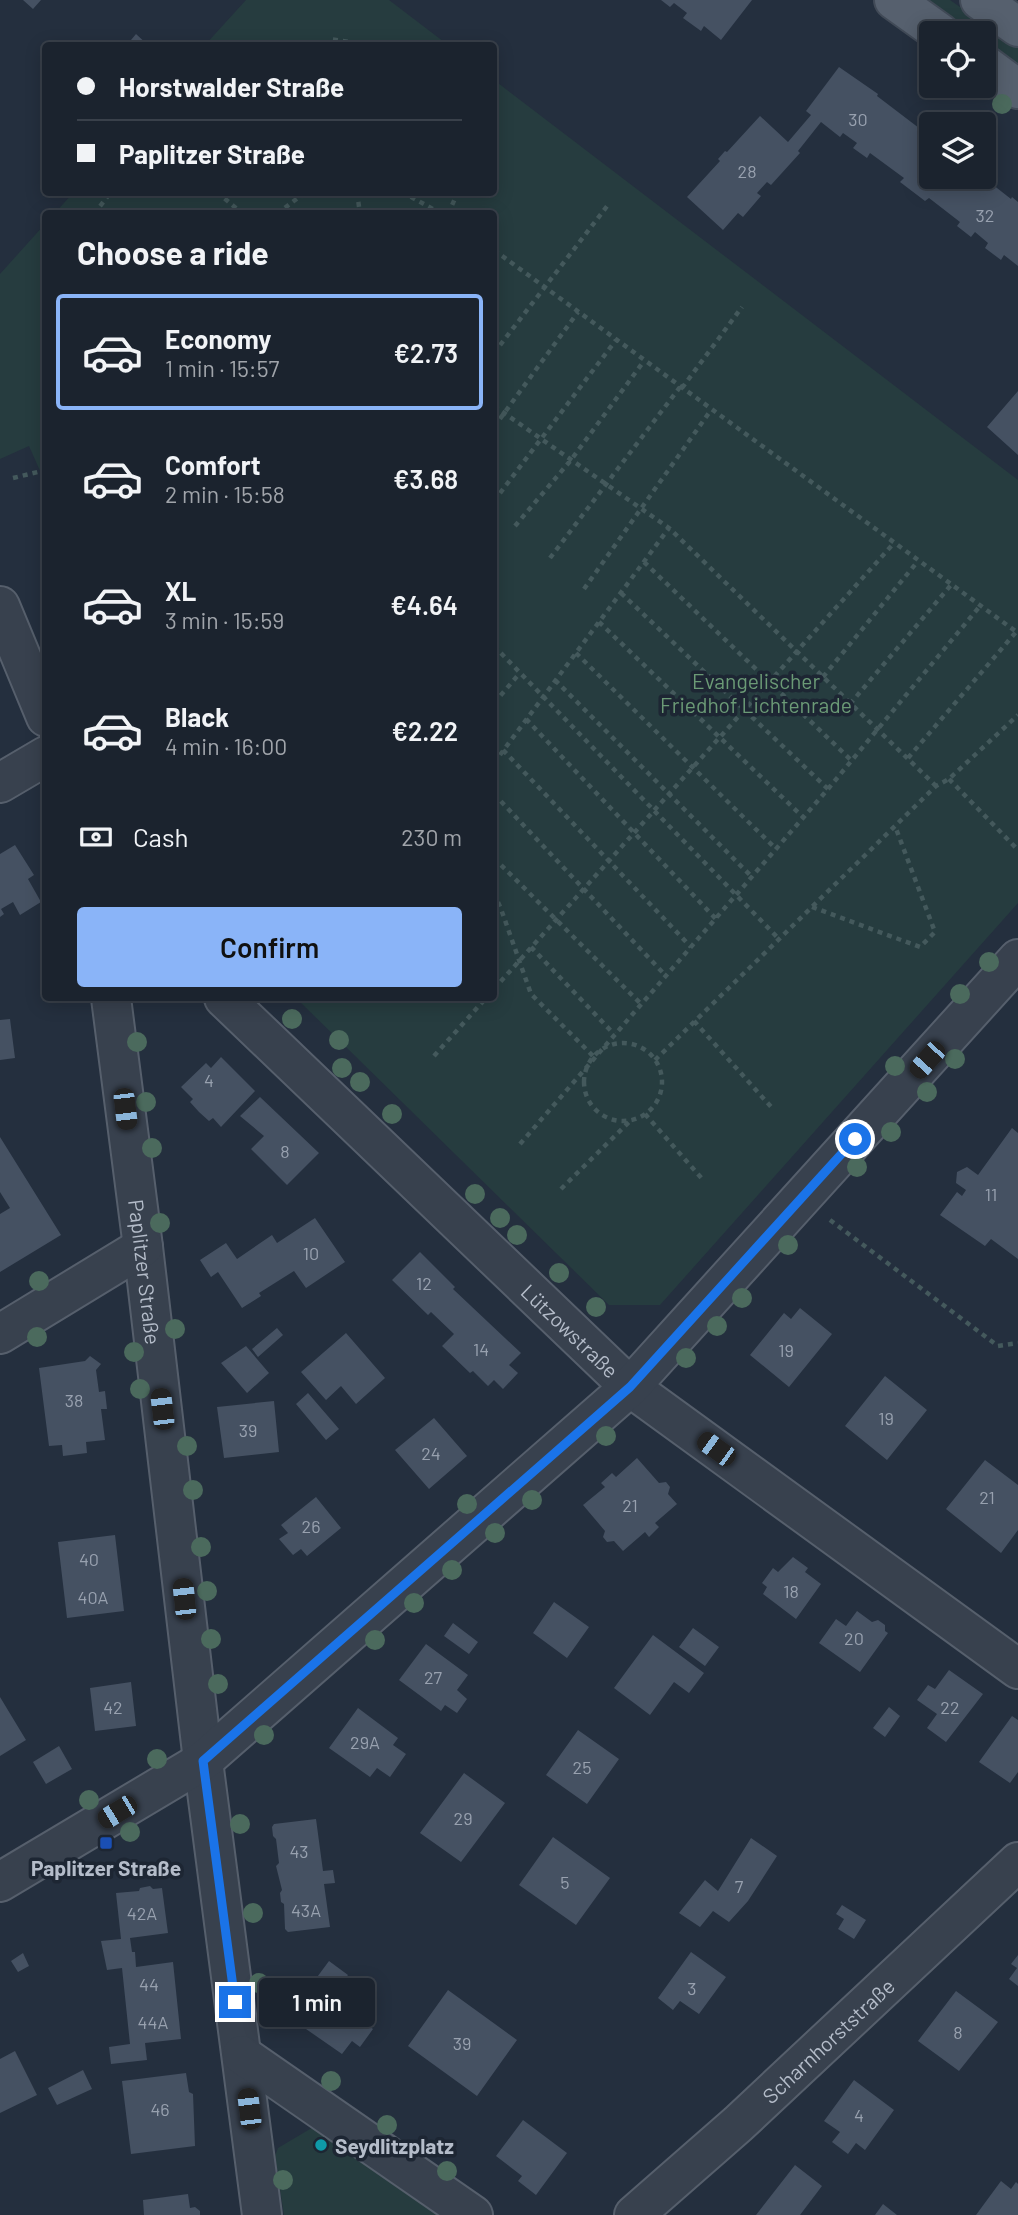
<!DOCTYPE html>
<meta charset="utf-8">
<style>
:root{--surface:#1b232e;--page:#242b36;--text:#f1f3f6;--muted:#a0a4aa;--line:#39404a;--accent:#8ab4f8}
body{margin:0;font-family:Barlow,sans-serif;background:var(--page);color:var(--text);height:100vh;display:flex;flex-direction:column;font-size:26px;white-space:nowrap}
*{box-sizing:border-box;margin:0}
p{font-size:23px;color:var(--muted)}
.icon{flex:none;width:38px;height:38px;fill:none;stroke:currentColor;stroke-width:2;stroke-linecap:round;stroke-linejoin:round}
.map{position:relative;flex:1;overflow:hidden}
.panel{position:absolute;left:42px;top:210px;width:455px;height:791px;display:flex;flex-direction:column;background:var(--surface);border-radius:7px;box-shadow:0 4px 18px #0003,0 0 0 2px var(--line)}
.panel>*{flex:none}
.banner{position:absolute;left:42px;top:42px;width:455px;height:154px;border-radius:7px;box-shadow:0 4px 18px #0003,0 0 0 2px var(--line);display:grid;align-content:center;height:154px;padding:0 35px;background:var(--surface)}
.controls{position:absolute;left:919px;top:21px;display:grid;gap:14px}
.controls a{display:grid;place-items:center;width:77px;height:77px;border-radius:7px;background:var(--surface);box-shadow:0 4px 18px #0003,0 0 0 2px var(--line);font-size:35px}
.end{position:absolute;width:32px;height:32px;margin:-16px;border:9px solid #1a73e8;background:#fff;box-shadow:0 0 0 4px #fff}
.from{border-radius:50%}
.bubble{position:absolute;height:49px;border-radius:7px;background:var(--surface);box-shadow:0 4px 18px #0003,0 0 0 2px var(--line);font-size:23px;font-weight:600;line-height:49px;text-align:center}
.car{position:absolute;width:21px;height:42px;margin:-21px -10px;border-radius:9px;box-shadow:0 0 5px 2px #0007;background:linear-gradient(#222 24%,#8ab4d8 0 40%,#222 0 76%,#8ab4d8 0 86%,#222 0)}
.banner b{display:flex;align-items:center;gap:24px;height:66px;font-size:26px}
.banner b+b{border-top:2px solid var(--line)}
.banner i{width:18px;height:18px;background:var(--text)}
ul{padding:0;list-style:none}
li{display:flex;align-items:center;gap:21px;height:116px;margin:0 14px 10px;padding:0 21px;border:4px solid transparent;border-radius:7px}
li div{flex:1}
li b{display:block;font-size:26px}
li em{font-style:normal;font-weight:600}
li.selected{border-color:var(--accent)}
li>.icon{width:63px;height:63px;stroke-width:1.5}
h2{padding:0 35px;font-size:32px;line-height:84px}
.pay{display:flex;align-items:center;gap:18px;height:77px;padding:0 35px;font-size:26px}
.pay p{margin-inline-start:auto}
.action{display:flex;gap:14px;margin-top:auto;padding:14px 35px}
.action a{flex:1;height:80px;border-radius:7px;background:var(--accent);color:#111;font-size:28px;font-weight:600;line-height:80px;text-align:center}
.map>svg:first-child{display:block}
.green{fill:#263c3f}
.building{fill:#455162}
.lines{fill:none;stroke-linecap:round;stroke-linejoin:round}
.minor-casing{stroke:#565f6c;stroke-width:42}
.major-casing{stroke:#414a57;stroke-width:42}
.path{stroke:#44595c;stroke-width:4.5;stroke-dasharray:5 5;stroke-linecap:butt}
.minor{stroke:#38414e;stroke-width:38}
.major{stroke:#56606e;stroke-width:38}
.tree{fill:#4b6a5d}
.route{stroke:#1a73e8;stroke-width:9}
.transit-dot{fill:#1a4fb4;stroke:#1d2633;stroke-width:2.5}
.culture-dot{fill:#0f9aa8;stroke:#1d2633;stroke-width:2.5}
.labels{text-anchor:middle;dominant-baseline:central;stroke-width:7;stroke-linejoin:round;paint-order:stroke}
.number-label{font-size:18px;fill:#98a1af}
.park-label{font-size:21px;fill:#6b9a76;stroke:#1d2633}
.street-label{font-size:21px;fill:#b4bcc9;stroke:#1d2633}
.poi-label{font-size:21px;font-weight:bold;fill:#b4bcc9;stroke:#1d2633}
</style>
<div class="map">
<svg width="1018" height="2215" viewBox="0 0 1018 2215">
<rect width="100%" height="100%" fill="#242f3e"/>
<path class="green" d="M246,0H389L448,45H205Z
M925,0H950L1018,48V68L984,42V33H971Z
M494,80L1018,480V903L660,1305H609L296,998H494V214L55,213L73,193L494,192Z
M45,224V482L29,446L0,459V274Z
M315,2126L445,2215H284L275,2156L278,2148Z"/>
<path class="building" d="M23,0H41L33,9Z
M661,0H752L721,40L704,26L701,31L683,18L687,13L674,3L670,7Z
M136,34L149,46H126Z
M839,67L878,94L877,96L919,128L931,139V177H983L1011,199L1012,197L1018,202V266L1004,255L1001,260L985,248L988,243L975,232L971,237L957,226L960,222L929,198L925,201L900,182L904,178L870,153L867,158L853,148L857,143L843,133L840,137L821,122L798,151L800,153L771,185L767,182L757,193L761,196L743,217L738,213L723,230L687,197L720,161L718,159L725,151L727,152L760,116L788,142L811,115L806,111Z
M1018,391V455L987,427Z
M15,845L34,875L28,879L41,902L20,915L13,902L1,909L4,914L0,917V854Z
M10,1019L15,1058L0,1060V1020Z
M221,1057L255,1091L221,1127L213,1118L209,1121L199,1112L190,1102L193,1099L181,1087L206,1063L211,1068Z
M260,1097L319,1153L287,1185L251,1149L264,1136L240,1116Z
M1012,1128L1018,1133V1259L991,1239L985,1246L940,1215L957,1192L962,1196L966,1190L956,1183L957,1172L967,1167L978,1175Z
M0,1137L61,1235L0,1272V1214L10,1208L0,1192Z
M315,1218L345,1262L306,1288L294,1271L259,1293L261,1296L242,1308L218,1272L211,1277L200,1260L226,1243L237,1259L272,1235L277,1243Z
M420,1252L455,1287L453,1289L521,1353L509,1365L518,1373L503,1389L494,1380L488,1386L473,1371L470,1373L442,1346L454,1334L431,1312L428,1315L392,1280Z
M800,1308L832,1334L789,1387L750,1355L784,1313L791,1319Z
M277,1328L283,1335L258,1357L252,1349Z
M346,1333L385,1378L356,1404L341,1386L326,1400L301,1372Z
M246,1346L269,1373L247,1393L221,1363Z
M90,1356L101,1364L96,1370L99,1392L105,1391L107,1409H101L105,1440L86,1442L87,1453L63,1456L62,1445L49,1446L39,1368L85,1361Z
M885,1376L927,1410L887,1460L845,1426Z
M308,1393L339,1429L326,1440L296,1404Z
M274,1401L279,1452L224,1458L217,1407Z
M434,1418L467,1456L429,1489L395,1450Z
M637,1458L659,1483L666,1482L670,1487L668,1494L677,1504L655,1523L659,1527L649,1537L645,1532L623,1551L614,1541L607,1542L603,1537L605,1531L583,1505L605,1487L601,1483L612,1473L616,1477Z
M985,1460L1018,1485V1530L1001,1553L946,1509Z
M316,1497L341,1528L307,1556L301,1549L293,1555L279,1539L288,1533L281,1525Z
M115,1535L124,1611L67,1618L58,1542Z
M793,1557L808,1568L805,1572L821,1584L796,1619L763,1594L767,1587L762,1583L773,1568L778,1572Z
M554,1602L589,1627L567,1658L533,1633Z
M857,1611L872,1622L878,1620L885,1625V1631L888,1633L860,1672L819,1643L836,1619L846,1626Z
M453,1623L478,1642L469,1654L444,1636Z
M693,1628L719,1647L705,1666L679,1647Z
M653,1635L704,1673L689,1693L674,1682L650,1715L614,1688Z
M426,1644L468,1675L457,1690L467,1699L457,1713L445,1705L441,1711L399,1680Z
M949,1670L983,1694L946,1742L927,1728L937,1714L917,1700L928,1685L935,1689Z
M131,1682L136,1726L95,1731L90,1688Z
M0,1697L26,1740L0,1756Z
M889,1707L900,1716L885,1737L873,1728Z
M358,1708L398,1738L393,1745L406,1754L390,1777L377,1768L370,1777L329,1748Z
M1012,1716L1018,1720V1772L1010,1783L979,1762Z
M578,1730L619,1759L587,1804L546,1775Z
M59,1746L72,1769L46,1784L33,1762Z
M464,1773L505,1803L461,1862L420,1833Z
M316,1819L323,1871L333,1870L335,1883L324,1884L330,1927L288,1932L285,1929L284,1904L281,1902L280,1893L282,1890L276,1866L279,1863L276,1839L273,1836L272,1827L274,1824Z
M553,1837L610,1878L576,1925L519,1885Z
M751,1838L777,1856L748,1901L729,1922L713,1911L700,1927L679,1913L705,1880L718,1891Z
M150,1886L153,1889L162,1888L168,1933L130,1938L132,1952H135L136,1967L173,1962L181,2039L145,2043L147,2060L111,2064L109,2047L130,2044L122,1968L107,1970L101,1941L121,1939L116,1893L139,1891L140,1888Z
M842,1905L866,1920L854,1939L838,1929L844,1919L836,1914Z
M691,1952L726,1977L699,2014L680,2001L673,2010L658,1998Z
M23,1953L29,1966L18,1972L11,1961Z
M1018,1955V1986L1009,1979L1017,1968L1011,1964Z
M329,1961L348,1975L335,1991L369,2016L364,2023L373,2029L360,2047L352,2041L342,2054L306,2029L326,2000L309,1988Z
M448,1990L517,2040L477,2096L408,2046Z
M956,1991L998,2022L959,2071L918,2041Z
M15,2051L37,2095L0,2113V2059Z
M83,2070L92,2089L57,2105L48,2088Z
M186,2073L189,2092L193,2094L195,2146L131,2154L122,2081Z
M854,2080L894,2110L865,2150L856,2143L848,2154L832,2142L840,2132L824,2121Z
M523,2120L567,2153L536,2195L518,2181L522,2176L496,2156Z
M795,2165L822,2186L800,2215H756Z
M1001,2181L1011,2189L1016,2182L1018,2184V2215H976Z
M188,2194L190,2208L195,2207L200,2211V2215H144L143,2200Z
M883,2204L897,2215H875Z"/>
<g class="lines">
<g class="minor-casing">
<g id="minor">
<path d="M0,606L46,717"/>
<path d="M0,783L46,756"/>
<path id="s1" d="M111,998L143,1247L203,1761L262,2215"/>
<path id="s2" d="M224,998L630,1387L1018,1669"/>
<path d="M0,1334L143,1247"/>
<path d="M0,1882L203,1761L630,1387L1018,959"/>
<path d="M242,2055L473,2215"/>
<path id="s3" d="M634,2215L738,2124L1018,1862"/>
</g>
</g>
<g class="major-casing">
<path id="major" d="M894,0L940,33
M980,0L1018,27
M984,64L1018,89"/>
</g>
<path class="path" d="M331,46L330,39L350,42L358,46
M494,114V117
M217,192L243,214
M357,192L360,214
M402,192L442,214
M94,214L111,192
M277,214L299,197L312,192
M448,214L458,192
M494,250L1018,633
M494,353L608,205
M682,388L742,307
M494,406L669,528L936,786
M494,427L578,312
M13,478L46,470
M494,501L616,340
M515,526L571,460L644,361
M550,558L680,387
M644,562L852,761
M584,589L711,410
M621,593L828,789
M599,622L804,818
M494,646L779,939
M576,653L776,849
M823,677L918,561
M555,680L752,877
M494,703L520,673
M850,704L951,585
M526,719L716,919
M503,750L691,947
M908,758L1016,632
M494,763L669,528
M949,779L1018,850
M494,794L666,976
M494,858L641,1004
M494,893L501,909L531,994L594,1057
M812,907L920,947L935,932L895,826
M531,947L614,1034
M494,989L894,543
M694,1021L773,1109
M584 1082a39 39 0 1 1 78 0a39 39 0 1 1-78 0Z
M434,1056L486,998
M655,1060L936,786L949,779L1018,715
M645,1114L704,1181
M520,1144L828,789L980,606
M561,1189L630,1121
M830,1220L998,1346L1018,1343"/>
<use href="#minor" class="minor"/>
<use href="#major" class="major"/>
</g>
<g class="tree">
<circle cx="1002" cy="104" r="10"/>
<circle cx="989" cy="962" r="10"/>
<circle cx="960" cy="994" r="10"/>
<circle cx="292" cy="1019" r="10"/>
<circle cx="339" cy="1040" r="10"/>
<circle cx="137" cy="1042" r="10"/>
<circle cx="955" cy="1059" r="10"/>
<circle cx="895" cy="1066" r="10"/>
<circle cx="342" cy="1068" r="10"/>
<circle cx="360" cy="1082" r="10"/>
<circle cx="927" cy="1092" r="10"/>
<circle cx="146" cy="1102" r="10"/>
<circle cx="392" cy="1114" r="10"/>
<circle cx="891" cy="1132" r="10"/>
<circle cx="152" cy="1148" r="10"/>
<circle cx="857" cy="1167" r="10"/>
<circle cx="475" cy="1194" r="10"/>
<circle cx="500" cy="1218" r="10"/>
<circle cx="160" cy="1223" r="10"/>
<circle cx="517" cy="1235" r="10"/>
<circle cx="788" cy="1245" r="10"/>
<circle cx="559" cy="1273" r="10"/>
<circle cx="39" cy="1281" r="10"/>
<circle cx="742" cy="1298" r="10"/>
<circle cx="596" cy="1307" r="10"/>
<circle cx="717" cy="1326" r="10"/>
<circle cx="175" cy="1329" r="10"/>
<circle cx="37" cy="1337" r="10"/>
<circle cx="134" cy="1352" r="10"/>
<circle cx="686" cy="1358" r="10"/>
<circle cx="140" cy="1389" r="10"/>
<circle cx="606" cy="1436" r="10"/>
<circle cx="187" cy="1446" r="10"/>
<circle cx="193" cy="1490" r="10"/>
<circle cx="532" cy="1500" r="10"/>
<circle cx="467" cy="1504" r="10"/>
<circle cx="495" cy="1533" r="10"/>
<circle cx="201" cy="1547" r="10"/>
<circle cx="452" cy="1570" r="10"/>
<circle cx="207" cy="1591" r="10"/>
<circle cx="414" cy="1603" r="10"/>
<circle cx="211" cy="1639" r="10"/>
<circle cx="375" cy="1640" r="10"/>
<circle cx="218" cy="1684" r="10"/>
<circle cx="264" cy="1735" r="10"/>
<circle cx="157" cy="1759" r="10"/>
<circle cx="89" cy="1800" r="10"/>
<circle cx="240" cy="1824" r="10"/>
<circle cx="130" cy="1832" r="10"/>
<circle cx="253" cy="1913" r="10"/>
<circle cx="259" cy="1983" r="10"/>
<circle cx="331" cy="2081" r="10"/>
<circle cx="387" cy="2125" r="10"/>
<circle cx="447" cy="2171" r="10"/>
<circle cx="283" cy="2180" r="10"/>
</g>
<g class="lines">
<path class="route" d="M235,2002L203,1761L630,1387L855,1139"/>
</g>
<rect class="transit-dot" x="99" y="1836" width="14" height="14" rx="3.5"/>
<circle class="culture-dot" cx="321" cy="2145" r="7"/>
<g class="labels">
<g class="number-label">
<text x="858" y="119">30</text>
<text x="747" y="171">28</text>
<text x="985" y="215">32</text>
<text x="209" y="1080">4</text>
<text x="285" y="1151">8</text>
<text x="991" y="1194">11</text>
<text x="311" y="1253">10</text>
<text x="424" y="1283">12</text>
<text x="481" y="1349">14</text>
<text x="786" y="1350">19</text>
<text x="74" y="1400">38</text>
<text x="886" y="1418">19</text>
<text x="248" y="1430">39</text>
<text x="431" y="1453">24</text>
<text x="987" y="1497">21</text>
<text x="630" y="1505">21</text>
<text x="311" y="1526">26</text>
<text x="89" y="1559">40</text>
<text x="791" y="1591">18</text>
<text x="93" y="1597">40A</text>
<text x="854" y="1638">20</text>
<text x="433" y="1677">27</text>
<text x="113" y="1707">42</text>
<text x="950" y="1707">22</text>
<text x="365" y="1742">29A</text>
<text x="582" y="1767">25</text>
<text x="463" y="1818">29</text>
<text x="299" y="1851">43</text>
<text x="565" y="1882">5</text>
<text x="739" y="1886">7</text>
<text x="306" y="1910">43A</text>
<text x="142" y="1913">42A</text>
<text x="149" y="1984">44</text>
<text x="692" y="1988">3</text>
<text x="153" y="2022">44A</text>
<text x="958" y="2032">8</text>
<text x="462" y="2043">39</text>
<text x="160" y="2109">46</text>
<text x="859" y="2115">4</text>
</g>
<g class="park-label">
<text x="756" y="680">Evangelischer<tspan x="756" dy="24">Friedhof Lichtenrade</tspan></text>
</g>
<g class="street-label">
<text stroke="none"><textPath href="#s1" startOffset="276">Paplitzer Straße</textPath></text>
<text stroke="none"><textPath href="#s2" startOffset="480">Lützowstraße</textPath></text>
<text stroke="none"><textPath href="#s3" startOffset="261">Scharnhorststraße</textPath></text>
</g>
<g class="poi-label">
<text x="106" y="1867">Paplitzer Straße</text>
<text x="335" y="2145" text-anchor="start">Seydlitzplatz</text>
</g>
</g>
</svg>
<div class="controls">
<a><svg class="icon" aria-label="locate" viewBox="0 0 24 24"><circle cx="12" cy="12" r="6"/><path d="M12 2v4M12 18v4M2 12h4M18 12h4"/></svg></a>
<a><svg class="icon" aria-label="layers" viewBox="0 0 24 24"><path d="M12 4l9 5-9 5-9-5zM3 14l9 5 9-5"/></svg></a>
</div>
<i class="end from" style="left:855px;top:1139px"></i>
<i class="end" style="left:235px;top:2002px"></i>
<div class="bubble" style="left:259px;top:1978px;width:116px">1 min</div>
<i class="car" style="left:927px;top:1060px;rotate:222deg"></i>
<i class="car" style="left:125px;top:1109px;rotate:173deg"></i>
<i class="car" style="left:162px;top:1409px;rotate:353deg"></i>
<i class="car" style="left:716px;top:1449px;rotate:306deg"></i>
<i class="car" style="left:184px;top:1599px;rotate:354deg"></i>
<i class="car" style="left:117px;top:1812px;rotate:239deg"></i>
<i class="car" style="left:249px;top:2109px;rotate:353deg"></i>
<div class="banner">
<b><i class="from"></i>Horstwalder Straße</b>
<b><i></i>Paplitzer Straße</b>
</div>
<section class="panel">
<h2>Choose a ride</h2>
<ul>
<li class="selected"><svg class="icon" aria-label="car" viewBox="0 0 24 24"><path d="M5 17H2v-5l4-1 3-4h7l3 4 3 1v5h-3M9 17h6M6 11h13"/><circle cx="7" cy="17" r="2"/><circle cx="17" cy="17" r="2"/></svg><div><b>Economy</b><p>1 min · 15:57</p></div><em>€2.73</em></li>
<li><svg class="icon" aria-label="car" viewBox="0 0 24 24"><path d="M5 17H2v-5l4-1 3-4h7l3 4 3 1v5h-3M9 17h6M6 11h13"/><circle cx="7" cy="17" r="2"/><circle cx="17" cy="17" r="2"/></svg><div><b>Comfort</b><p>2 min · 15:58</p></div><em>€3.68</em></li>
<li><svg class="icon" aria-label="car" viewBox="0 0 24 24"><path d="M5 17H2v-5l4-1 3-4h7l3 4 3 1v5h-3M9 17h6M6 11h13"/><circle cx="7" cy="17" r="2"/><circle cx="17" cy="17" r="2"/></svg><div><b>XL</b><p>3 min · 15:59</p></div><em>€4.64</em></li>
<li><svg class="icon" aria-label="car" viewBox="0 0 24 24"><path d="M5 17H2v-5l4-1 3-4h7l3 4 3 1v5h-3M9 17h6M6 11h13"/><circle cx="7" cy="17" r="2"/><circle cx="17" cy="17" r="2"/></svg><div><b>Black</b><p>4 min · 16:00</p></div><em>€2.22</em></li>
</ul>
<div class="pay"><svg class="icon" aria-label="cash" viewBox="0 0 24 24"><path d="M3 7h18v10H3z"/><circle cx="12" cy="12" r="2"/></svg>Cash<p>230 m</p></div>
<div class="action"><a>Confirm</a></div>
</section>
</div>
